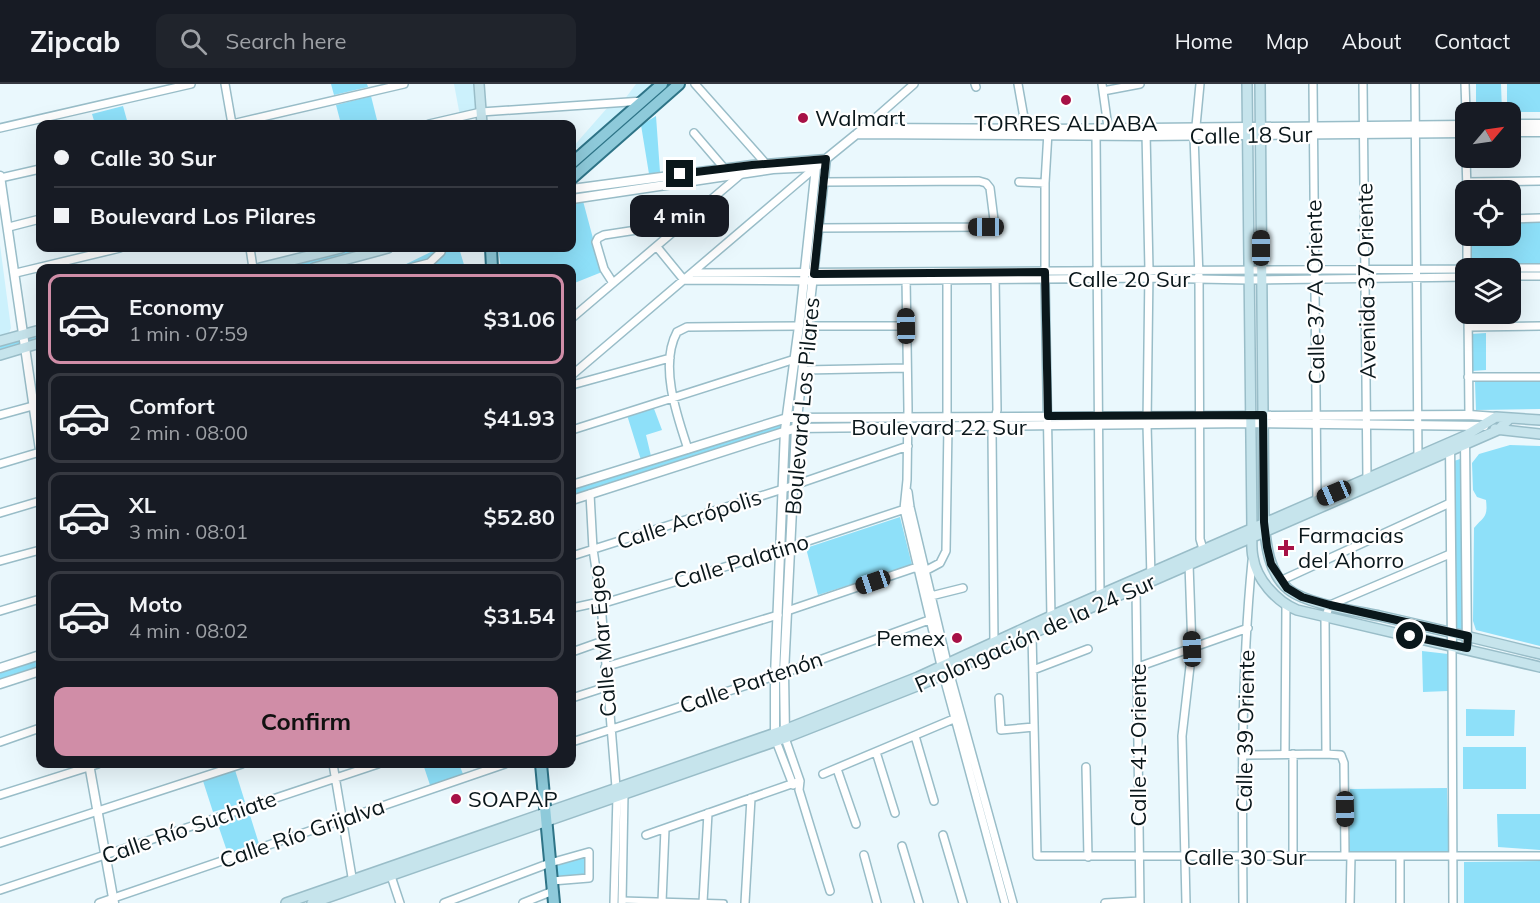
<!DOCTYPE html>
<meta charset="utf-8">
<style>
:root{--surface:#171b24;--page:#20242c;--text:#f1f3f6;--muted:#9ea1a6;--line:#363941;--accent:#d08da7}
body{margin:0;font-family:Mulish,sans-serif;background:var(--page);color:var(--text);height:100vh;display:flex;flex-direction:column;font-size:22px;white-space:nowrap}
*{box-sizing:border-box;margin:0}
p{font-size:20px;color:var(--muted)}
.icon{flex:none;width:33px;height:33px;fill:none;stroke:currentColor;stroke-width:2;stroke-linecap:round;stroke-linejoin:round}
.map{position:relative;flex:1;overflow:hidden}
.drawer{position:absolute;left:36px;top:180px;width:540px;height:504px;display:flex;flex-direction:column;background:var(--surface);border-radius:12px;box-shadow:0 6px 24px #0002}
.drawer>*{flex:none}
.hud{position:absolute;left:36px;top:36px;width:540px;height:132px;border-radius:12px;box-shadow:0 6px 24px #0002;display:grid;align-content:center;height:132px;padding:0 18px;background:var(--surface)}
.needle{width:39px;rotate:61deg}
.buttons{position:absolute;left:1455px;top:18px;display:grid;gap:12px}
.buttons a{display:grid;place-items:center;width:66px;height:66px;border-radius:12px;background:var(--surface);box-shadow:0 6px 24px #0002;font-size:30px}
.end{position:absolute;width:27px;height:27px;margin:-14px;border:8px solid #0a171b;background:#fff;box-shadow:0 0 0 3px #fff}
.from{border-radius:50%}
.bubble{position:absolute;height:42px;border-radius:12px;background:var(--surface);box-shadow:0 6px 24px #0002;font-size:20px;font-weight:700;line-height:42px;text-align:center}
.car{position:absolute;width:18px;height:36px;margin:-18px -9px;border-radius:8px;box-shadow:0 0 4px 2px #0007;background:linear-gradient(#222 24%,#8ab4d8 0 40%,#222 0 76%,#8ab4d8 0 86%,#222 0)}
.hud b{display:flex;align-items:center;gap:21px;height:57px;font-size:22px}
.hud b+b{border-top:2px solid var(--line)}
.hud i{width:15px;height:15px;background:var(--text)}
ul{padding:10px 0 0;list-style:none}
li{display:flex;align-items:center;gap:18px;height:90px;margin:0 12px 9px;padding:0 6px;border:3px solid var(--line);border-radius:12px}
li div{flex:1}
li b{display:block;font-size:22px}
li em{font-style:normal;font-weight:700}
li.current{border-color:var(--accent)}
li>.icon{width:54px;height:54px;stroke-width:1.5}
.cta{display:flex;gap:12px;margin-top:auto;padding:12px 18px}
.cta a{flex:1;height:69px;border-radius:12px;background:var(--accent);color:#111;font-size:24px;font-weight:700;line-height:69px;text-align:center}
header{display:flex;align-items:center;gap:36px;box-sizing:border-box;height:84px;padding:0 30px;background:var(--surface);border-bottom:2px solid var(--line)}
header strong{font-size:28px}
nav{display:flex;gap:33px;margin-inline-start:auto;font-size:21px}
.search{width:420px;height:54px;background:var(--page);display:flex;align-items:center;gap:15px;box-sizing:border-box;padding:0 21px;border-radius:12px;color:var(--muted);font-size:22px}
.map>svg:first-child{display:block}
.built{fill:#ccf1fc}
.green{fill:#8ee0f9}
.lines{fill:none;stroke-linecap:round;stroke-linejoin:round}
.pedestrian-casing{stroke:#99bdc8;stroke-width:8}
.minor-casing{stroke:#99bdc8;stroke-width:10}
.tertiary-casing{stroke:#99bdc8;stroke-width:11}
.secondary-casing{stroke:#99bdc8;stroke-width:12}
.primary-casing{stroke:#2e7487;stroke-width:14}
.pedestrian{stroke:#fff;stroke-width:5}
.minor{stroke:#fff;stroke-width:7}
.tertiary{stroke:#fff;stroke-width:8}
.secondary{stroke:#c6e4ec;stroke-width:9}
.primary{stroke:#8ecada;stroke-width:10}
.route{stroke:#0a171b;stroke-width:8}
.poi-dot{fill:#a71146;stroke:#fff;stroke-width:2}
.labels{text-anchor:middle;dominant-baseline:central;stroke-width:4.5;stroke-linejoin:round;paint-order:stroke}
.poi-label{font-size:22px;fill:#0a171b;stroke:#fff;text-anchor:start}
.street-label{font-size:22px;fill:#0a171b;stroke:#fff}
</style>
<header>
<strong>Zipcab</strong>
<div class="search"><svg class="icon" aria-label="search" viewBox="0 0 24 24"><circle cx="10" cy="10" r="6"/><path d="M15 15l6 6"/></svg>Search here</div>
<nav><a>Home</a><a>Map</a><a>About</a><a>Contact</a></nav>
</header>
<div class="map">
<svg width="1540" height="819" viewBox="0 0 1540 819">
<rect width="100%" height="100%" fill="#eaf8fd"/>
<path class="built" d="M454,0H473L476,28L460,32Z
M636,0H657L641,15L624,16Z
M608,23H631L584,64H572Z
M0,161L11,244L9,249L0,251Z"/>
<path class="green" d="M331,0H367L368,3L334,11Z
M1476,0H1501L1502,28H1476Z
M1507,0H1540V28H1507Z
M371,12L378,40H341L336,21Z
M123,22L128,40H95L92,30Z
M656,32L660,88L649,90L641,41Z
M583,117L602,188L572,200V184H501L498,164H572V121Z
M1511,139H1540V180L1472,181V152H1510Z
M341,164H388L314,184H260Z
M439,164H459L465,184H398Z
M40,246V259L0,271V257Z
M1486,249V286L1472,287L1471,250Z
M1540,297V325L1476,326L1475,298Z
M653,322L662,346L646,351L651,372L641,376L627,331Z
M784,336L782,345L572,411V404Z
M1510,361L1540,362V562L1476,546L1473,537L1474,444C1484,432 1488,434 1486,416L1477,413L1473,406L1472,379L1479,370Z
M1463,374V548H1456L1454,377Z
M900,433L912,481L818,511L806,464Z
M1422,567L1448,570V607L1423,608Z
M40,571V587L0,600V584Z
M1466,625L1515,626L1514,652H1466Z
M1463,663H1526V705H1463Z
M423,680H459L463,690L430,701Z
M235,686L245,718L213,728L203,697Z
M1447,704L1449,769H1349L1350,705Z
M249,728L259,760L228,770L217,738Z
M1497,730H1540V766L1498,763Z
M589,769L588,793L554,796L552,783Z
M1540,777V819H1464V778Z"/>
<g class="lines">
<g class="pedestrian-casing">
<path id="pedestrian" d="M622,816L724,819"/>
</g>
<g class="minor-casing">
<path id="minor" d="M225,0L232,40
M695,0L767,81
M975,0L976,3
M1018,0L1026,45
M1102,0L1108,43
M1313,0L1317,416
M1363,0L1367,395
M1415,0L1418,375
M1465,0L1466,28
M1103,7L1140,0
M232,40L404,0
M429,40L481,28L643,17
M1196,42L1200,0
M0,44L191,0
M864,44L914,0
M1048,48L1045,99V196L1051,534
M694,49L724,84
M1146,49L1149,186L1147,340L1151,494
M1096,51L1100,511
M1194,51L1199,194L1200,455L1203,465
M1466,74L1467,106
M0,94L40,85
M1019,98L1045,99
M1467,98L1540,97
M1510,135L1540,134
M9,143L40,135
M819,144L986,143L991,141L994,136L990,104L986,99L979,97L824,98
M1467,152V184
M657,163L684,196L814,197L1148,194L1249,196L1466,193
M250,164L253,184
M410,184L429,179
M424,184L441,168L442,164
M1468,184H1540
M16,189L120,164
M692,189L1466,185
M1510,192H1540
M906,193L908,325L907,396L904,425L943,590L1005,819
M947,196V334
M613,199L604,185L596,158L598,154L604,151L682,139
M1468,230L1469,331
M572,234L740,91
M809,242H906
M1468,243L1540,242
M804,286L907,284
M572,291L816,83
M1468,293H1540
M572,301L670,274
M0,331L40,320
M572,346L795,275
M688,365C677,332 659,281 677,248L687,243L799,242
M0,380L40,368
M908,408L910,423L949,587L1013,819
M590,410L593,465L601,520L616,703
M0,429L40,417
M572,472L783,405L908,362
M0,477L40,466
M925,487L940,479L946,467L948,342
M1280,497L1450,419
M1136,504L1140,819
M931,512L963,504
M572,524L595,519L601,520L781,466L908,424
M0,527L40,515
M787,527L917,483
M1032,550L1037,772H1540
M994,558L992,348L997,326L995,192
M1452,561L1453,819
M572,568L603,557
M605,583L778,531
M1138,583L1248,544
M1033,586L1088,565
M572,614L606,603
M999,614L1001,646L1034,643
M915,652L934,717
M785,654L800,697L799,706L830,807
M776,657L793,701
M0,658L40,644
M572,658L784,589L929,536
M876,668L895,729
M1285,670L1286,522
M1326,670L1325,534L1330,521L1450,470
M1243,671L1326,670L1341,671L1344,679L1345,772
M333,680L353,799
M1086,683L1088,773
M837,685L856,740
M823,690L956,634
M0,711L98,680
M646,751L800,697
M943,751L963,819
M0,759L242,680
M902,762L919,819
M864,771L877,819
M1400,772V819
M1293,773V670
M391,792L400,819
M0,806L378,680
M662,818L665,745
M703,818L708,729
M99,819L505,680
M444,819L550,779L589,768V794L552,797
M523,819L553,807
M614,819L617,712
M622,819L624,710
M745,819L751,714
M1105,819L1140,817
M1186,819L1182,652L1192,565L1189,480
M1243,819C1242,705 1241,590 1252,477
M1350,819L1351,772"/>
</g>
<g class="tertiary-casing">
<path id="tertiary" d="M1510,40H1540
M1510,48H1540
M857,50L1146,52L1466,49
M816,83L864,44L1048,45L1466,41
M0,92L40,366
M572,105L752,81L826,75
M572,115L773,85L816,83
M1465,355L1467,564
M1450,362L1452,561
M572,401L787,334L1469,331L1496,333
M572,416L796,344L1250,339L1484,342
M0,584L40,571
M0,600L40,587
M785,652L784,589L796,344L826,75
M775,654V592L785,346L799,242L816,83
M89,680L114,819"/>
</g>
<g class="secondary-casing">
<path id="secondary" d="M479,0L482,40
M1247,0L1252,444C1252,454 1251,464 1253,473C1256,495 1277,518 1297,526L1540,583
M1260,0L1264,438C1266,462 1269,489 1288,505C1306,520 1356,527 1380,532C1433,544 1487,557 1540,570
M260,184L341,164
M314,184L388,164
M0,257L40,246
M0,271L40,259
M1495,345L1540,350
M286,819L784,646L918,593L1051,532L1465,352L1496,333L1540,336
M312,819L785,654L922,600L1051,541L1498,346L1510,334"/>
</g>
<g class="primary-casing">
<path id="primary" d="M572,79L662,0
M572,94L679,0
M491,164L492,184
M541,680L554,819"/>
</g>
<use href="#pedestrian" class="pedestrian"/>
<use href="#minor" class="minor"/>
<use href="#tertiary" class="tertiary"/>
<use href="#secondary" class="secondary"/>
<use href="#primary" class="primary"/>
</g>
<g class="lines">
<path class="route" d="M680,90L752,81L826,75L814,190L1045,188L1048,332L1263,331L1264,438L1267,463L1271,480L1287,504L1302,513L1330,521L1468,552L1467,564L1410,552"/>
</g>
<g class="poi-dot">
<circle cx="1066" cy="16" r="6"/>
<circle cx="803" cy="34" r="6"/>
<path d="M1283 455h6v6h6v6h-6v6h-6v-6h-6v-6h6z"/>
<circle cx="957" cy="554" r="6"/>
<circle cx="456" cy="715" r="6"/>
</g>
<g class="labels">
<g class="poi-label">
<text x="815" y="34">Walmart</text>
<text x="1066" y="39" text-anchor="middle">TORRES ALDABA</text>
<text x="1298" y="451">Farmacias<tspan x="1298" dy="25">del Ahorro</tspan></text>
<text x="945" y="554" text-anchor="end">Pemex</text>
<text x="468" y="715">SOAPAP</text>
</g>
<g class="street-label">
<text transform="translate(1251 51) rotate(-1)">Calle 18 Sur</text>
<text x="1129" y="195">Calle 20 Sur</text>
<text transform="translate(1366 197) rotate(-91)">Avenida 37 Oriente</text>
<text transform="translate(1315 208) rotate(-91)">Calle 37 A Oriente</text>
<text transform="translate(802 322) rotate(-85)">Boulevard Los Pilares</text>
<text x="939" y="343">Boulevard 22 Sur</text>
<text transform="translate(689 435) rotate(-18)">Calle Acrópolis</text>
<text transform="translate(741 477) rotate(-17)">Calle Palatino</text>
<text transform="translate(1035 549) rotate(-24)">Prolongación de la 24 Sur</text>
<text transform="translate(602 557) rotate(-95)">Calle Mar Egeo</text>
<text transform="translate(751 598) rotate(-19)">Calle Partenón</text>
<text transform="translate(1245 647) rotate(-89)">Calle 39 Oriente</text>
<text transform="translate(1138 661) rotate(-90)">Calle 41 Oriente</text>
<text transform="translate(189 743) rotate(-19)">Calle Río Suchiate</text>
<text transform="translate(302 749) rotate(-19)">Calle Río Grijalva</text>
<text x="1245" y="773">Calle 30 Sur</text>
</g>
</g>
</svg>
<div class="buttons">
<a><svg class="needle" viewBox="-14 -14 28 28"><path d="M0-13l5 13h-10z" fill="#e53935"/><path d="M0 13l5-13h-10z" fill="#9ea1a6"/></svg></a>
<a><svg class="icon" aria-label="locate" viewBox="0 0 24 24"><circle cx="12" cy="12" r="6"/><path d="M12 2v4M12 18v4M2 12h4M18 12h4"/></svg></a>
<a><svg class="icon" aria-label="layers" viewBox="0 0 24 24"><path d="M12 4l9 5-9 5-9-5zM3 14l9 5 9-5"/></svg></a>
</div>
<i class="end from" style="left:1410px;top:552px"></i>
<i class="end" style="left:680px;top:90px"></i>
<div class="bubble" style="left:630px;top:111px;width:99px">4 min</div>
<i class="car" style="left:986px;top:143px;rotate:270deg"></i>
<i class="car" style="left:1261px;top:164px;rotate:0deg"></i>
<i class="car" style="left:906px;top:242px;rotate:359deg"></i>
<i class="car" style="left:1334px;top:409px;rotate:247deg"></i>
<i class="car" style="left:873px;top:498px;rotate:251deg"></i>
<i class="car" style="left:1192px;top:565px;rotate:358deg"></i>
<i class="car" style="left:1345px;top:725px;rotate:179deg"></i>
<div class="hud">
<b><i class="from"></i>Calle 30 Sur</b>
<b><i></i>Boulevard Los Pilares</b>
</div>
<section class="drawer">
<ul>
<li class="current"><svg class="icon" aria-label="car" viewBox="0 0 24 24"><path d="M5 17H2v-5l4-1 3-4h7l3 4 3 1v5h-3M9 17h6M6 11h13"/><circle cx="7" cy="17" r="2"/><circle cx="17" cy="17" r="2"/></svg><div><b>Economy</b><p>1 min · 07:59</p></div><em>$31.06</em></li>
<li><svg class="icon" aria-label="car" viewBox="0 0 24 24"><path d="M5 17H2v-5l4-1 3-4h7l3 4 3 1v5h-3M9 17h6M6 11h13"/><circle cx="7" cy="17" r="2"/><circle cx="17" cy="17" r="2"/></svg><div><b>Comfort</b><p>2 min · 08:00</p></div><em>$41.93</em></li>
<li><svg class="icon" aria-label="car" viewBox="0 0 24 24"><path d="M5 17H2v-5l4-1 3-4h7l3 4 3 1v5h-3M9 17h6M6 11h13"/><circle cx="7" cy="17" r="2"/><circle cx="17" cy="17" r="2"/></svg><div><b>XL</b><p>3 min · 08:01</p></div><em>$52.80</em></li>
<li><svg class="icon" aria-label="car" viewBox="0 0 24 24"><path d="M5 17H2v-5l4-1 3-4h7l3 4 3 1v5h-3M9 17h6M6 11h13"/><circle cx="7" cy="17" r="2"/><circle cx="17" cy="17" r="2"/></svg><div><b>Moto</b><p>4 min · 08:02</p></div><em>$31.54</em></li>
</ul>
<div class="cta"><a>Confirm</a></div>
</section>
</div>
